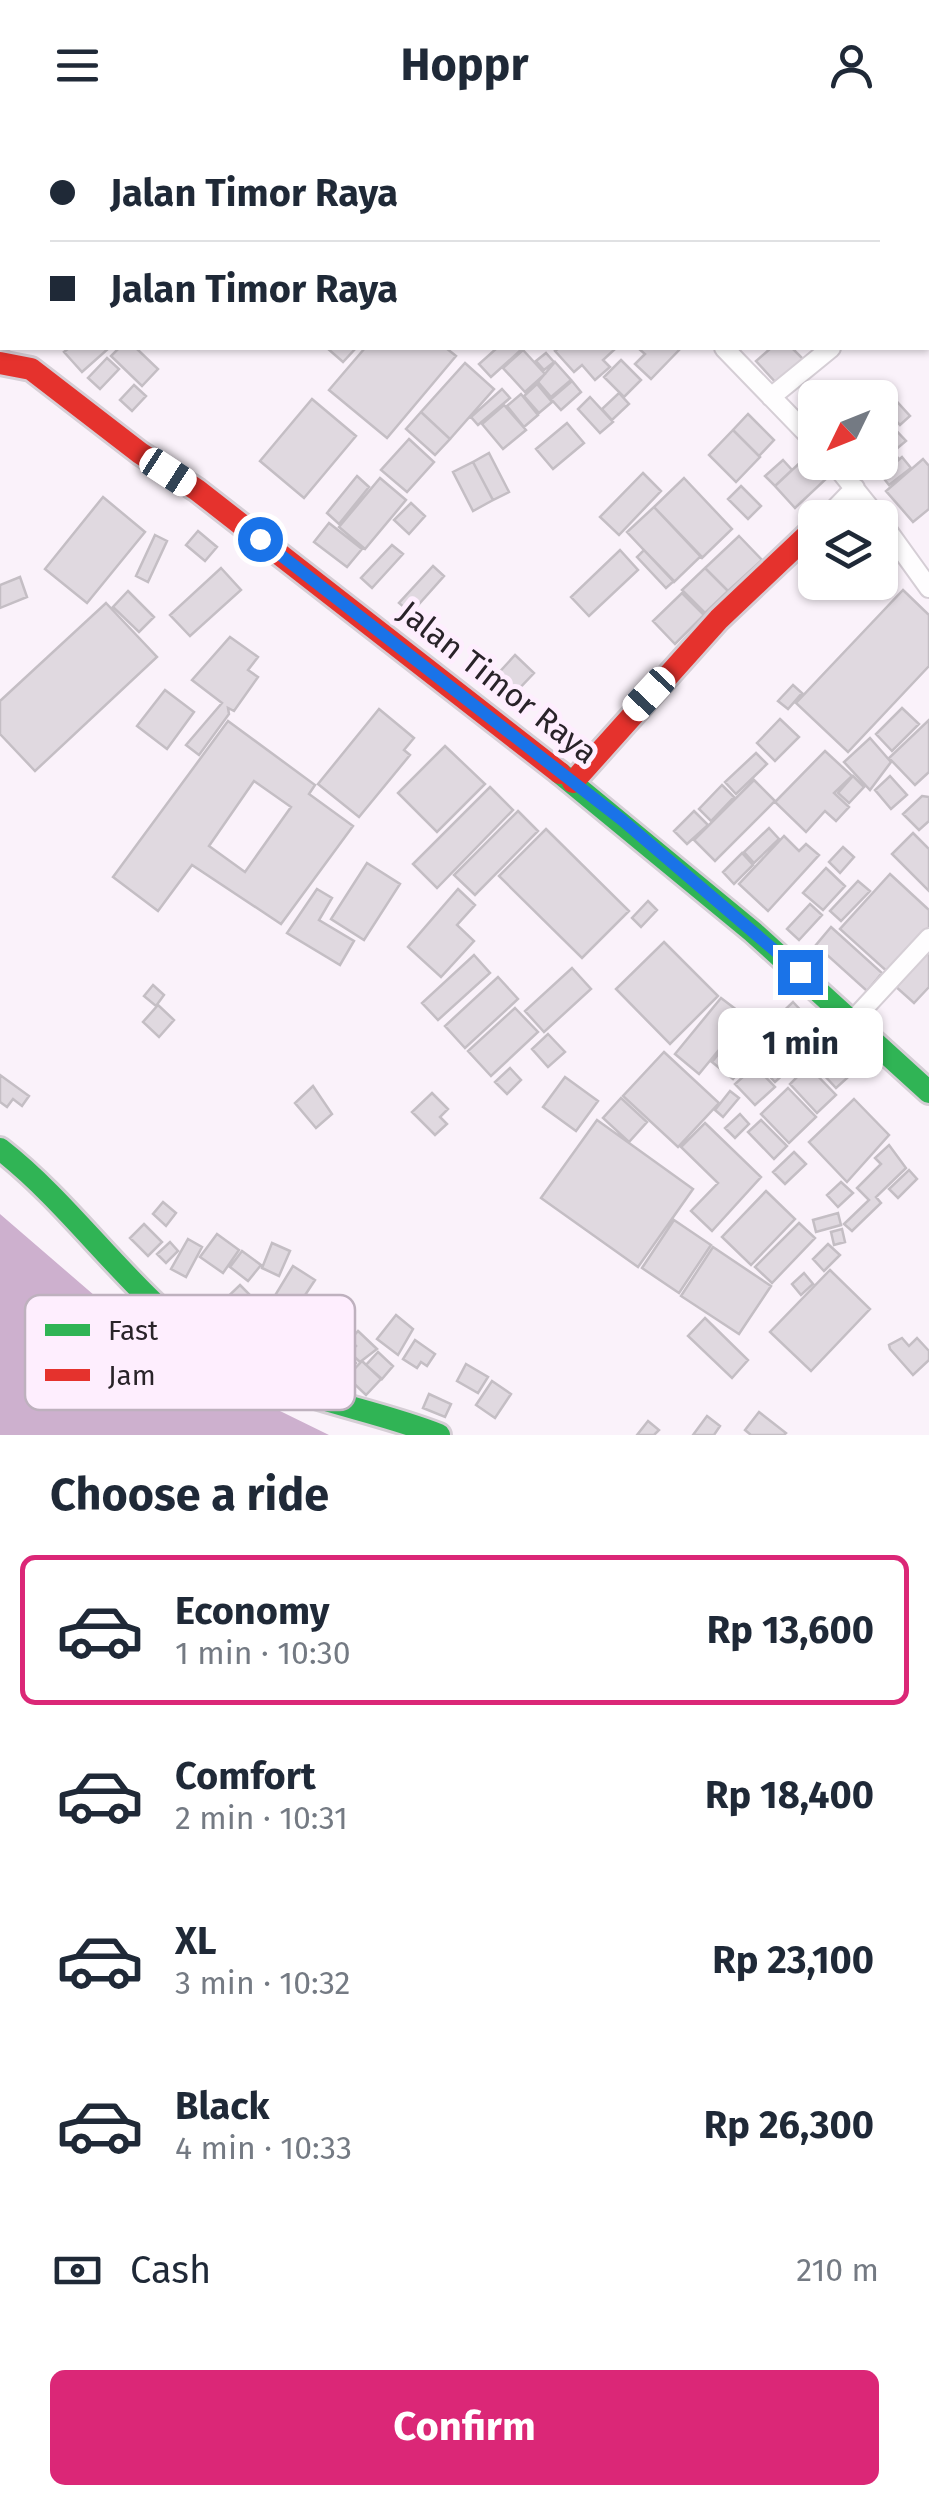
<!DOCTYPE html>
<meta charset="utf-8">
<style>
:root{--surface:#fff;--page:#f2f2f3;--text:#1f2937;--muted:#747a83;--line:#e0e1e3;--accent:#db2777}
body{margin:0;font-family:"Fira Sans",sans-serif;background:var(--page);color:var(--text);height:100vh;display:flex;flex-direction:column;font-size:38px;white-space:nowrap}
*{box-sizing:border-box;margin:0}
p{font-size:32px;color:var(--muted)}
.icon{flex:none;width:55px;height:55px;fill:none;stroke:currentColor;stroke-width:2;stroke-linecap:round;stroke-linejoin:round}
.map{position:relative;height:1305px;overflow:hidden}
.details{display:flex;flex-direction:column;background:var(--surface);flex:1}
.details>*{flex:none}
.top-card{position:absolute;left:0px;top:0px;width:930px;height:220px;box-shadow:0 2px 8px #0004;display:grid;align-content:center;height:220px;padding:0 50px;background:var(--surface)}
.needle{width:65px;rotate:227deg}
.tools{position:absolute;left:798px;top:250px;display:grid;gap:20px}
.tools a{display:grid;place-items:center;width:100px;height:100px;border-radius:15px;background:var(--surface);box-shadow:0 2px 8px #0004;font-size:50px}
.end{position:absolute;width:45px;height:45px;margin:-22px;border:12px solid #1a73e8;background:#fff;box-shadow:0 0 0 5px #fff}
.from{border-radius:50%}
.bubble{position:absolute;height:70px;border-radius:15px;background:var(--surface);box-shadow:0 2px 8px #0004;font-size:32px;font-weight:700;line-height:70px;text-align:center}
.car{position:absolute;width:30px;height:60px;margin:-30px -15px;border-radius:12px;box-shadow:0 0 8px 2px #0007;background:linear-gradient(#fff 24%,#345 0 40%,#fff 0 76%,#345 0 86%,#fff 0)}
.top-card b{display:flex;align-items:center;gap:35px;height:95px;font-size:38px}
.top-card b+b{border-top:2px solid var(--line)}
.top-card i{width:25px;height:25px;background:var(--text)}
ul{padding:0;list-style:none}
li{display:flex;align-items:center;gap:30px;height:150px;margin:0 20px 15px;padding:0 30px;border:5px solid transparent;border-radius:15px}
li div{flex:1}
li b{display:block;font-size:38px}
li em{font-style:normal;font-weight:700}
li.current{border-color:var(--accent)}
li>.icon{width:90px;height:90px;stroke-width:1.5}
h2{padding:0 50px;font-size:45px;line-height:120px}
.pay{display:flex;align-items:center;gap:25px;height:110px;padding:0 50px;font-size:38px}
.pay p{margin-inline-start:auto}
.primary-button{display:flex;gap:20px;margin-top:auto;padding:20px 50px}
.primary-button a{flex:1;height:115px;border-radius:15px;background:var(--accent);color:#fff;font-size:40px;font-weight:700;line-height:115px;text-align:center}
header{display:flex;justify-content:space-between;align-items:center;height:130px;padding:0 50px;background:var(--surface);font-size:45px;font-weight:700}
.map>svg:first-child{display:block}
.water{fill:#cdb0ce}
.building{fill:#e0d9e0;stroke:#c4bec4;stroke-width:2.5;fill-rule:evenodd}
.lines{fill:none;stroke-linecap:round;stroke-linejoin:round}
.street-casing{stroke:#d5ced5;stroke-width:22}
.fast-casing{stroke:#d5ced5;stroke-width:28}
.jam-casing{stroke:#d5ced5;stroke-width:28}
.street{stroke:#fefdfe;stroke-width:18}
.fast{stroke:#30b455;stroke-width:22}
.jam{stroke:#e5322d;stroke-width:22}
.route{stroke:#1a73e8;stroke-width:12}
.labels{text-anchor:middle;dominant-baseline:central;stroke-width:10;stroke-linejoin:round;paint-order:stroke}
.street-label{font-size:32px;fill:#292329;stroke:#feeefe}
.key{fill:#feeefe;stroke:#beb1be;stroke-width:2.5}
.key-label{font-size:28px;fill:#292329}
</style>
<header><svg class="icon" aria-label="menu" viewBox="0 0 24 24"><path d="M4 6h16M4 12h16M4 18h16"/></svg>Hoppr<svg class="icon" aria-label="person" viewBox="0 0 24 24"><circle cx="12" cy="8" r="4"/><path d="M4 21q1-7 8-7t8 7"/></svg></header>
<div class="map">
<svg width="929" height="1305" viewBox="0 0 929 1305">
<rect width="100%" height="100%" fill="#faf2fa"/>
<path class="water" d="M0,1084L160,1222L329,1305H0Z"/>
<path class="building" d="M2,31V96L0,98V32Z
M69,218H109L82,242L64,222Z
M119,218H136L158,239L142,256L111,226Z
M327,218H356L343,232Z
M365,218H446L456,226L387,308L329,260Z
M497,218H523L491,247L479,234Z
M559,218H611L614,220L603,230L610,237L595,250L582,235L574,242L555,221Z
M638,218H681L651,249L635,234L645,224Z
M771,218H792L804,230L778,255L756,231Z
M523,220L545,244L525,262L503,238Z
M546,223L554,232L544,240L536,231Z
M107,228L119,239L100,259L88,248Z
M621,230L641,250L624,267L604,247Z
M555,232L571,250L551,267L538,252Z
M465,233L494,259L450,309L421,282Z
M572,251L581,262L561,280L551,269Z
M537,254L552,272L539,283L524,266Z
M134,255L146,266L132,281L120,270Z
M502,259L510,268L478,295L471,287Z
M619,263L629,274L612,290L602,279Z
M521,264L538,285L524,297L507,276Z
M891,265L910,286L900,295L881,274Z
M590,267L613,292L600,303L578,279Z
M312,269L356,306L304,368L260,331Z
M504,275L526,300L503,319L482,294Z
M421,282L450,309L435,325L406,299Z
M748,284L774,310L759,326L733,300Z
M567,293L584,313L553,339L536,319Z
M890,294L906,311L894,321L880,305Z
M733,300L760,327L736,352L709,325Z
M409,309L434,332L407,362L381,340Z
M885,314L898,328L879,345L868,332H880V319Z
M489,323L509,362L493,370L473,332Z
M807,326L827,348L795,378L775,356Z
M902,327L911,338L889,355L881,345Z
M923,329L929,336V379L913,392L886,361Z
M783,330L792,340L775,356L765,346Z
M473,332L493,370L473,381L453,342Z
M643,343L661,361L619,405L600,387Z
M357,346L369,357L339,394L327,383Z
M380,348L406,370L365,419L339,397Z
M684,348L732,399L702,428L654,377Z
M741,356L761,376L748,389L728,369Z
M103,367L145,402L87,473L45,439Z
M411,373L425,386L409,404L394,390Z
M654,377L701,426L674,452L627,402Z
M329,393L362,419L347,437L314,412Z
M198,401L217,417L205,431L186,415Z
M155,405L167,411L148,452L136,446Z
M739,406L762,430L728,461L705,438Z
M392,415L403,424L372,458L361,448Z
M620,420L638,440L589,486L571,467Z
M644,420L674,451L666,458L637,427Z
M433,436L444,446L411,483L399,473Z
M221,438L241,460L190,506L170,485Z
M705,438L728,461L705,483L682,460Z
M20,447L27,467L0,478V455Z
M903,460L929,485V536L848,622L796,573Z
M128,461L154,487L139,502L113,477Z
M682,463L704,485L675,514L653,491Z
M106,473L157,527L35,641L0,604V571Z
M230,507L258,527L248,540L258,547L234,581L228,578L229,584L199,625L186,615L222,573L192,550Z
M515,525L534,543L514,564L495,547Z
M793,555L802,563L788,579L778,571Z
M165,560L194,582L167,619L137,596Z
M902,578L919,594L892,621L876,604Z
M379,579L414,608L404,620L410,625L359,687L318,654Z
M780,589L799,607L775,631L757,613Z
M929,590V642L915,655L889,628Z
M228,591L315,655L309,664L353,696L281,794L192,735L158,781L113,747ZM254,651L291,677L245,742L209,716Z
M870,608L891,632L870,660L844,632Z
M445,616L485,654L437,702L398,663Z
M825,621L852,646L834,663L849,677L836,691L825,681L806,702L775,672Z
M756,623L767,634L736,664L725,652Z
M853,646L864,657L849,673L838,663Z
M890,646L907,665L891,679L875,660Z
M754,650L775,671L715,731L694,710Z
M722,655L734,667L711,691L699,679Z
M490,657L513,680L437,758L413,734Z
M922,666L929,667V691L919,700L903,684Z
M518,681L538,701L475,765L454,745Z
M694,681L708,695L687,714L674,701Z
M769,698L779,709L754,733L744,722Z
M546,699L629,781L582,828L499,746Z
M913,703L929,719V761L892,724Z
M784,706L799,721L806,714L819,725L768,781L739,754Z
M843,717L854,727L840,743L829,732Z
M742,723L753,735L734,754L723,742Z
M367,733L400,754L364,810L331,789Z
M826,738L845,756L823,780L803,763Z
M890,744L929,780V803L891,845L840,799Z
M858,751L870,761L841,791L830,781Z
M317,759L332,768L319,790L354,811L340,835L287,803Z
M458,759L475,775L457,795L474,811L441,847L408,817Z
M648,771L657,780L641,797L632,788Z
M810,774L822,785L799,810L787,799Z
M831,797L882,843L867,861L816,815Z
M664,812L718,866L670,914L616,859Z
M929,821V857L914,873L895,856Z
M474,825L490,843L438,890L422,873Z
M572,838L591,859L544,902L525,881Z
M498,847L518,869L465,918L445,896Z
M153,855L164,865L156,876L144,866Z
M721,868L746,887L699,944L675,924Z
M793,872L807,887L782,911L768,896Z
M158,875L174,890L159,907L143,892Z
M515,878L538,902L491,946L468,921Z
M750,885L772,903L733,949L712,932Z
M804,892L816,905L805,916L793,903Z
M548,904L565,922L548,937L532,919Z
M778,907L799,930L775,952L754,930Z
M828,910L856,940L836,958L809,929Z
M664,922L719,973L678,1017L623,966Z
M755,936L775,957L755,975L735,954Z
M808,936L836,965L817,983L790,954Z
M510,938L521,950L507,964L495,952Z
M0,945L29,966L22,976L13,969L7,977L0,972Z
M565,947L598,971L576,1001L543,977Z
M313,956L332,984L316,998L295,973Z
M788,958L816,987L789,1013L761,984Z
M730,961L739,968L723,987L715,980Z
M432,963L448,979L440,987L447,994L435,1005L412,982Z
M621,968L647,992L629,1012L603,988Z
M854,969L889,1005L847,1052L809,1012Z
M740,984L749,994L735,1008L725,998Z
M597,990L693,1059L638,1137L541,1068Z
M761,990L787,1016L774,1029L748,1002Z
M705,993L761,1047L712,1101L691,1081L718,1053L681,1017Z
M889,1015L906,1038L876,1067L881,1073L852,1101L844,1094L869,1070L857,1058L881,1034L875,1028Z
M794,1022L806,1034L785,1054L773,1042Z
M909,1040L917,1049L898,1068L889,1059Z
M841,1052L853,1063L838,1077L827,1065Z
M766,1061L795,1089L751,1135L722,1107Z
M163,1072L176,1083L166,1096L153,1084Z
M838,1083L841,1095L816,1102L813,1090Z
M674,1090L711,1115L679,1163L642,1138Z
M799,1093L815,1108L772,1153L755,1137Z
M144,1094L162,1112L148,1126L130,1108Z
M842,1099L845,1112L834,1115L831,1102Z
M217,1104L239,1120L223,1143L200,1127Z
M188,1109L202,1117L186,1147L171,1139Z
M170,1112L178,1121L166,1133L157,1124Z
M272,1113L290,1121L279,1146L262,1138Z
M828,1114L840,1125L824,1141L813,1129Z
M713,1117L771,1156L739,1204L681,1166Z
M242,1121L261,1135L248,1151L230,1137Z
M293,1136L315,1150L292,1185L271,1172Z
M830,1140L870,1179L811,1241L770,1202Z
M804,1143L813,1154L801,1165L792,1154Z
M240,1155L252,1167L225,1187L216,1178Z
M396,1185L413,1199L398,1225L377,1209Z
M705,1188L748,1230L732,1248L688,1206Z
M358,1201L377,1219L360,1232L349,1222L356,1216L350,1210Z
M343,1205L355,1216L347,1224L356,1233L341,1249L320,1229Z
M902,1208L909,1216L917,1208L929,1221V1230L913,1245L890,1219L889,1215Z
M415,1210L435,1224L427,1236L421,1232L417,1238L403,1229Z
M378,1222L393,1236L382,1249L366,1235Z
M362,1231L381,1249L366,1265L347,1247Z
M466,1234L488,1247L478,1263L457,1251Z
M492,1251L511,1264L495,1288L476,1275Z
M429,1264L451,1274L445,1287L423,1278Z
M759,1282L786,1303L784,1305H751L745,1300Z
M707,1286L720,1296L714,1305H693Z
M648,1291L659,1300L654,1305H637Z"/>
<g class="lines">
<g class="street-casing">
<path id="street" d="M508,0L510,2
M928,135L929,133
M724,218L815,312
M771,267L831,218
M833,332L878,388
M826,388L855,358
M880,390L929,458
M853,890L929,808"/>
</g>
<g class="fast-casing">
<path id="fast" d="M0,206L2,209
M560,643L753,802L929,962
M0,1019C82,1083 139,1179 230,1232C294,1269 371,1278 439,1305"/>
</g>
<g class="jam-casing">
<path id="jam" d="M0,233L31,239L140,323L197,360L560,643
M573,652L719,489L815,398"/>
</g>
<use href="#street" class="street"/>
<use href="#fast" class="fast"/>
<use href="#jam" class="jam"/>
</g>
<g class="lines">
<path class="route" d="M260,409L622,690L800,842"/>
</g>
<g class="labels">
<g class="street-label">
<text transform="translate(498 552) rotate(38)">Jalan Timor Raya</text>
</g>
</g>
<rect x="25" y="1165" width="330" height="115" rx="15" class="key"/>
<rect x="45" y="1194" width="45" height="12" fill="#30b455"/>
<rect x="45" y="1239" width="45" height="12" fill="#e5322d"/>
<g class="key-label">
<text x="108" y="1210">Fast</text>
<text x="108" y="1255">Jam</text>
</g>
</svg>
<div class="tools">
<a><svg class="needle" viewBox="-14 -14 28 28"><path d="M0-13l5 13h-10z" fill="#e53935"/><path d="M0 13l5-13h-10z" fill="#747a83"/></svg></a>
<a><svg class="icon" aria-label="layers" viewBox="0 0 24 24"><path d="M12 4l9 5-9 5-9-5zM3 14l9 5 9-5"/></svg></a>
</div>
<i class="end from" style="left:260px;top:409px"></i>
<i class="end" style="left:800px;top:842px"></i>
<div class="bubble" style="left:718px;top:878px;width:165px">1 min</div>
<i class="car" style="left:168px;top:342px;rotate:123deg"></i>
<i class="car" style="left:649px;top:564px;rotate:223deg"></i>
<div class="top-card">
<b><i class="from"></i>Jalan Timor Raya</b>
<b><i></i>Jalan Timor Raya</b>
</div>
</div>
<section class="details">
<h2>Choose a ride</h2>
<ul>
<li class="current"><svg class="icon" aria-label="car" viewBox="0 0 24 24"><path d="M5 17H2v-5l4-1 3-4h7l3 4 3 1v5h-3M9 17h6M6 11h13"/><circle cx="7" cy="17" r="2"/><circle cx="17" cy="17" r="2"/></svg><div><b>Economy</b><p>1 min · 10:30</p></div><em>Rp 13,600</em></li>
<li><svg class="icon" aria-label="car" viewBox="0 0 24 24"><path d="M5 17H2v-5l4-1 3-4h7l3 4 3 1v5h-3M9 17h6M6 11h13"/><circle cx="7" cy="17" r="2"/><circle cx="17" cy="17" r="2"/></svg><div><b>Comfort</b><p>2 min · 10:31</p></div><em>Rp 18,400</em></li>
<li><svg class="icon" aria-label="car" viewBox="0 0 24 24"><path d="M5 17H2v-5l4-1 3-4h7l3 4 3 1v5h-3M9 17h6M6 11h13"/><circle cx="7" cy="17" r="2"/><circle cx="17" cy="17" r="2"/></svg><div><b>XL</b><p>3 min · 10:32</p></div><em>Rp 23,100</em></li>
<li><svg class="icon" aria-label="car" viewBox="0 0 24 24"><path d="M5 17H2v-5l4-1 3-4h7l3 4 3 1v5h-3M9 17h6M6 11h13"/><circle cx="7" cy="17" r="2"/><circle cx="17" cy="17" r="2"/></svg><div><b>Black</b><p>4 min · 10:33</p></div><em>Rp 26,300</em></li>
</ul>
<div class="pay"><svg class="icon" aria-label="cash" viewBox="0 0 24 24"><path d="M3 7h18v10H3z"/><circle cx="12" cy="12" r="2"/></svg>Cash<p>210 m</p></div>
<div class="primary-button"><a>Confirm</a></div>
</section>
